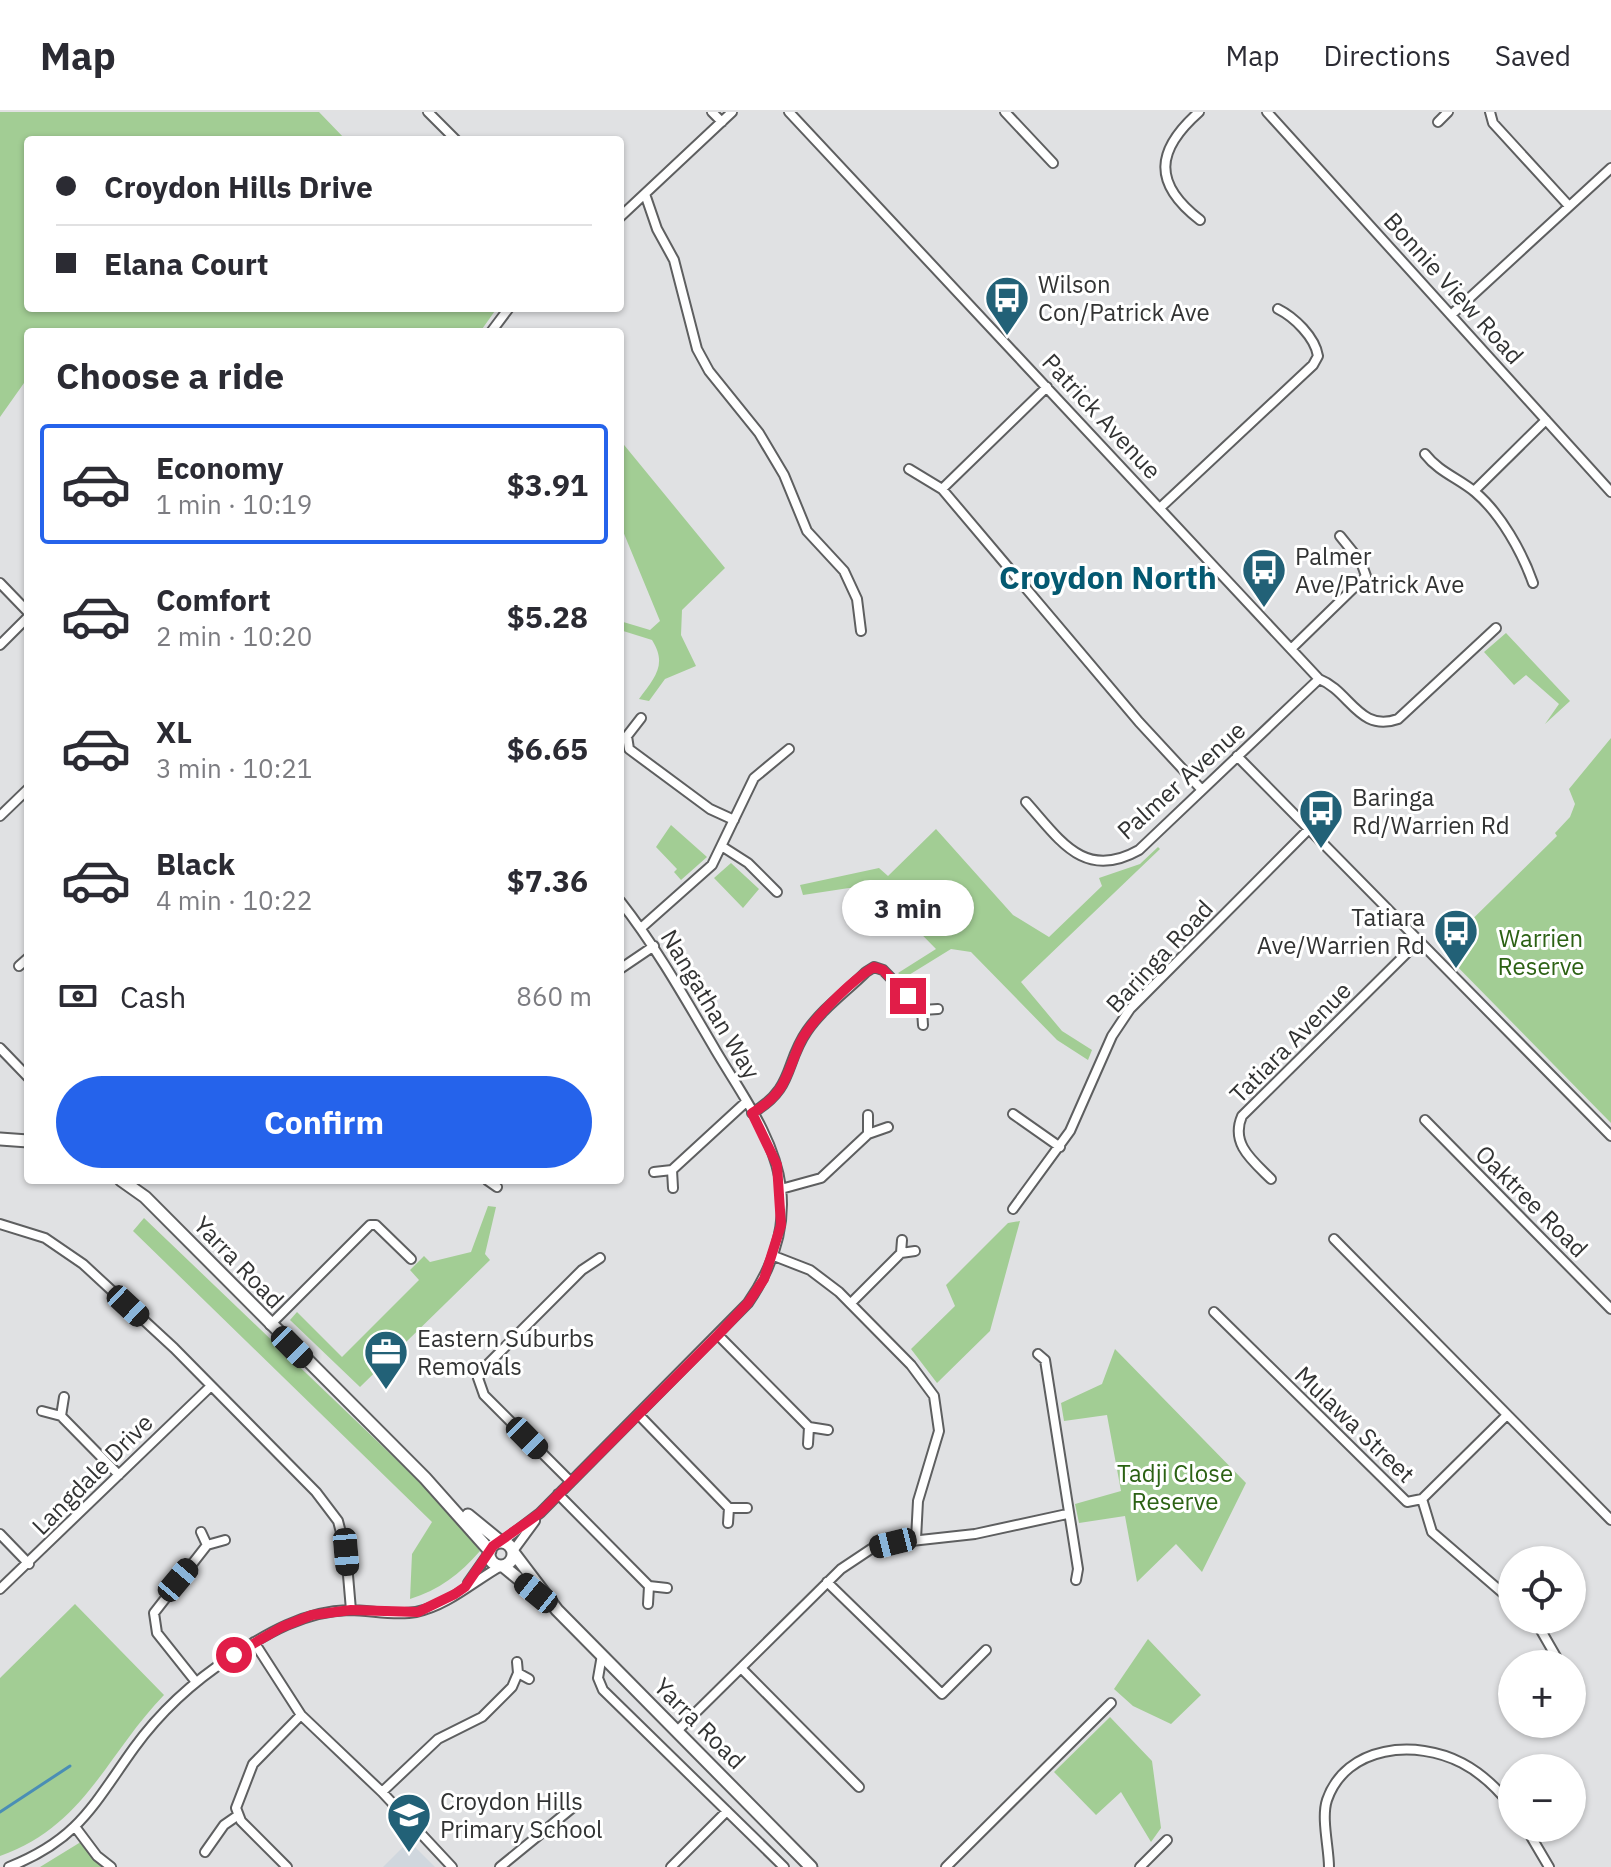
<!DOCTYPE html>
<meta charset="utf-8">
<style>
:root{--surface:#fff;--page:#f7f7f7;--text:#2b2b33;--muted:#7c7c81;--line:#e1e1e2;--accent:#2563eb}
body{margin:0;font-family:"IBM Plex Sans",sans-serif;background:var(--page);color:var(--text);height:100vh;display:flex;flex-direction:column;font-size:30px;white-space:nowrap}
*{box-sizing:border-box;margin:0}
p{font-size:26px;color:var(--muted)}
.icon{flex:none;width:44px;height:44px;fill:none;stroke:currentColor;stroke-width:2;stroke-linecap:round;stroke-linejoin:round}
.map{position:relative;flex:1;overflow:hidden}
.drawer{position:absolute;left:24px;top:216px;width:600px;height:856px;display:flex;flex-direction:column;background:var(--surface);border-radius:8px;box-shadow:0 2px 6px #0004}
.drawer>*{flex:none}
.banner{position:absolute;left:24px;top:24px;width:600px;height:176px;border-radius:8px;box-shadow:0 2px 6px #0004;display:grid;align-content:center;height:176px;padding:0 32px;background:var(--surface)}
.controls{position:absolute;left:1498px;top:1434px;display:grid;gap:16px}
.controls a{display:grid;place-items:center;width:88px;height:88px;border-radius:50%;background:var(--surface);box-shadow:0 2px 6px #0004;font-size:40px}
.end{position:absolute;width:36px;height:36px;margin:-18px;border:10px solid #e11d48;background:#fff;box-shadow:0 0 0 4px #fff}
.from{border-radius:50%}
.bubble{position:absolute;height:56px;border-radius:28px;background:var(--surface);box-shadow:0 2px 6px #0004;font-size:26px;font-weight:700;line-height:56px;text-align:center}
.car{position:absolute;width:24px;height:48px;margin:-24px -12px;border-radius:10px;box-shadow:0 0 6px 2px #0007;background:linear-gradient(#222 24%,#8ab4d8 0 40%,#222 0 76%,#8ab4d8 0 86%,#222 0)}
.banner b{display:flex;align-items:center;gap:28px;height:76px;font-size:30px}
.banner b+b{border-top:2px solid var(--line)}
.banner i{width:20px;height:20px;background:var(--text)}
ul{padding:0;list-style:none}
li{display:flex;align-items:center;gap:24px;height:120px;margin:0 16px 12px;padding:0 16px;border:4px solid transparent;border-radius:8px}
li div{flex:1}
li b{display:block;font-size:30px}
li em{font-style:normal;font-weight:700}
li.current{border-color:var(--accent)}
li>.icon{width:72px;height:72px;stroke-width:1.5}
h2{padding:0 32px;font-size:36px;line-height:96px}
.pay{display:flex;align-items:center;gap:20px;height:88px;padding:0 32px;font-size:30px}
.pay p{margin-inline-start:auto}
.action{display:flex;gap:16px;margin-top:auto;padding:16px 32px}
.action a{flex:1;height:92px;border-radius:48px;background:var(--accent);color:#fff;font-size:32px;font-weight:700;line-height:92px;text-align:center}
header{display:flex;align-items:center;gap:48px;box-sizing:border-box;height:112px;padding:0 40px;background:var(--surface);border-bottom:2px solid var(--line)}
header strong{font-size:38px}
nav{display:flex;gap:44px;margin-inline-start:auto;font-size:28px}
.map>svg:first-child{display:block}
.built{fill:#d0d7de}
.green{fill:#a2cd94}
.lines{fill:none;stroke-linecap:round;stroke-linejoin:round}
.stream{stroke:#4a8eb5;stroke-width:3}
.minor-casing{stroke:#5e5f60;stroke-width:12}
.secondary-casing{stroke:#5e5f60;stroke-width:15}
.minor{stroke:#fff;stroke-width:8}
.secondary{stroke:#fff;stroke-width:11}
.route{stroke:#e11d48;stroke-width:10}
.labels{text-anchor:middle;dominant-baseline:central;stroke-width:6;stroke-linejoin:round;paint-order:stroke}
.poi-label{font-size:24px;fill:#323333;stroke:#fff;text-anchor:start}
.street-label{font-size:24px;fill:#323333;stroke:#fff}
.park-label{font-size:24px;fill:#2c6214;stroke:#fff}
.district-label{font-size:32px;font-weight:bold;fill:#045971;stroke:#fff}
</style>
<header>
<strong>Map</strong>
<nav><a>Map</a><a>Directions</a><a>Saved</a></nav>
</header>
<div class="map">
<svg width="1611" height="1755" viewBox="0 0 1611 1755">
<rect width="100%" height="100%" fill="#e0e1e3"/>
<path class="built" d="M409,1729L435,1755H383Z"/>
<path class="green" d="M0,0H319L346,28H28V196H497L480,220H28V274L24,271L0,305Z
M620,328L725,456L682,498L681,523L696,554L665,567L649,589L639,587C654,566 668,553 652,528L620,518V509L650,518L660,509L620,412Z
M1506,521L1570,589L1545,612L1559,592L1526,563L1514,573L1484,540Z
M1611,626V1011L1441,838L1557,724L1555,721L1570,705L1575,692L1569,677Z
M671,713L707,745L681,768L674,760L677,757L656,735Z
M936,717L1013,803L1049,825L1102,774L1099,766L1140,752L1158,735L1160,737L1021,870L1062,919L1092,938L1088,948L1057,928L971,840L951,837L904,866L898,861L936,837L876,776H849L803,783L800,773L879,756L888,764Z
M731,751L759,777L743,796L714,766Z
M488,1094L496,1095L485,1142L490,1148L360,1275L290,1208L297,1200L342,1245L419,1168L410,1158L424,1144L430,1150L471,1140Z
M144,1106L447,1396L480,1439C460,1462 439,1478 410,1487L412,1442L432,1410L133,1119Z
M1020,1109L990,1219L937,1271L911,1237L955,1194L946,1173L1008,1111Z
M1115,1237L1246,1371L1202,1460L1176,1432L1137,1470L1125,1404L1079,1411L1075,1392L1121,1379L1107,1303L1064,1309L1061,1291L1102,1272Z
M75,1492L164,1583C106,1643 85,1714 0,1744V1566Z
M1148,1527L1201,1583L1171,1612L1133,1594L1114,1577Z
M1110,1605L1152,1649L1161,1716L1151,1730L1121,1680L1096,1703L1054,1660Z
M84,1728L104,1755H40Z"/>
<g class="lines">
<path class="stream" d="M0,1700L70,1654"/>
<g class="minor-casing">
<path id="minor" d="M428,0L456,28
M712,0L722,10
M789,0L1319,567C1350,579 1359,621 1398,607L1496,516
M1005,0L1053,51
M1199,0C1156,38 1152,71 1200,108
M1267,0L1611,380
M1490,0L1493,11L1569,94
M1438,10L1448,0
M645,82L657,117L674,148L697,237L709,259L759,321L784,363L807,419L844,459L857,487L861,519
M620,105L732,0
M1451,203L1611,56
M491,220L509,196
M1425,342C1439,360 1458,366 1475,380C1501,402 1522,440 1533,471
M909,357L942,377L1139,610L1202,678
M942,377L1047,275
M1474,379L1546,308
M1161,395L1313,253L1318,244C1315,225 1294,205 1278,197
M0,471L28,500
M0,533L28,505
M1292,536L1366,464L1361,450L1340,424
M641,606L627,624L629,637L710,697L734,708
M1237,644L1611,1024
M1026,690C1060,728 1084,769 1139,738L1319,567
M0,704L28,677
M723,735L748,751L777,780
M641,816L712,753L754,666L789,637
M19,854L28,846
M620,857L654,834
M923,913L922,898L938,897
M0,936L28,965
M752,1001C795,976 784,952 807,919C822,897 847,879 866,860L874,855L883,858L922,898
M1013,1002L1060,1035
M868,1003V1022L888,1015
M1425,1008L1611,1197
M672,1058L746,990
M654,1060L672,1058L673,1076
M1271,1067C1253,1049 1230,1032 1242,1004L1419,829
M487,1068L497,1075
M781,1077L821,1066L868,1022
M1013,1097L1070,1019L1112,924L1130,897L1309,717
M0,1112L45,1126L83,1152L174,1236L316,1380L338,1409L346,1440L351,1498
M1334,1127L1611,1408
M902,1128L901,1141L915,1139
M774,1144L810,1158L839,1180L911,1253L934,1284L939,1319L918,1389L916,1427
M851,1191L901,1141
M1214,1200L1407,1390L1422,1387L1507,1303
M270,1213L370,1113H376L411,1147
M718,1223L809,1315
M1038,1242L1045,1248L1078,1457L1076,1468
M42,1299L61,1304L64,1285
M638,1302L729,1396
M61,1304L119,1363
M808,1332L809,1315L828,1318
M570,1369L484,1283L478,1266L485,1255L582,1158L600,1146
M558,1382L649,1474
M1422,1387L1432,1420L1512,1489
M728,1411L729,1396H747
M201,1420L207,1433L225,1428
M0,1422L29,1452
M502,1430L540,1401L748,1191C772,1156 786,1119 781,1076C775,1026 741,981 716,939C686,888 657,836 620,789
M513,1439L535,1409
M827,1470L942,1582L986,1538
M468,1471L489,1441
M0,1477L211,1274
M648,1492L649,1474L667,1476
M1535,1508L1558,1548
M254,1530L301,1603L382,1680L452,1755
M602,1543L598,1566L603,1578L784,1755
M517,1550L518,1561L529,1567
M741,1556L859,1675
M196,1570L157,1521L154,1501L207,1433
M677,1619L841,1457L871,1437L893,1431L975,1422L1067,1402
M382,1680L438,1627L482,1605L512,1575L518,1561
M76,1716L97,1744L111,1755
M1526,1716L1549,1755
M205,1740L224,1713L237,1704
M9,1755C79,1727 93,1693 134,1636C160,1600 194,1569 231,1545C267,1521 305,1499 349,1498C371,1498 394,1504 416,1500C447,1494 474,1469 501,1454
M287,1755L241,1709L236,1696L253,1652L301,1603
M500,1755L577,1692
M671,1755L727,1699
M946,1755L1111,1591
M1140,1755L1167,1728
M1329,1755C1329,1736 1321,1706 1327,1688C1346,1633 1416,1627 1462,1651C1483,1662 1498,1677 1512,1695"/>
</g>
<g class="secondary-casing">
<path id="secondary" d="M0,1027L28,1029
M121,1068L145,1085L425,1366L490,1439
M468,1403L501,1430
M489 1442a12 12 0 1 1 24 0a12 12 0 1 1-24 0Z
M513,1440L557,1498L811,1755
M503,1454L541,1485"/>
</g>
<use href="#minor" class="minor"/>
<use href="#secondary" class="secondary"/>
</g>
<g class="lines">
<path class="route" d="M234,1543L282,1515L312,1503L351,1498L418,1500L455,1482L465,1475L493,1434L540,1401L718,1223L748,1191L764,1167L781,1113L777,1053L752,1001C786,982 786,963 800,931C810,909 853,867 874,855L883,858L908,884"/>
</g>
<defs>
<g id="bus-pin" transform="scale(2.3)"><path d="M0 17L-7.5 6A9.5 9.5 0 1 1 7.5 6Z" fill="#226177" stroke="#fff"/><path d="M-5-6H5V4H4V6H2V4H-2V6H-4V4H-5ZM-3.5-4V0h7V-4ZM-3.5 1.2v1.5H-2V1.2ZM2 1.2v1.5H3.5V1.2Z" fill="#fff"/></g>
<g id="office-pin" transform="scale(2.3)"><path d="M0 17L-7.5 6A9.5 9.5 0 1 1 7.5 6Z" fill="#226177" stroke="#fff"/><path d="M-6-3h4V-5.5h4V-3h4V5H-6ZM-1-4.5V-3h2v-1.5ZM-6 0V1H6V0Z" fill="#fff"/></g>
<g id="school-pin" transform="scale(2.3)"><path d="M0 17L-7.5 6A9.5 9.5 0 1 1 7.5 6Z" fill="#226177" stroke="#fff"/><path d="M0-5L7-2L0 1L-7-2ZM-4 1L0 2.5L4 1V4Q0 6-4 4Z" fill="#fff"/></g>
</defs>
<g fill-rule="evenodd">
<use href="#bus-pin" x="1007" y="186"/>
<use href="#bus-pin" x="1264" y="458"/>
<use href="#bus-pin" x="1321" y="699"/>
<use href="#bus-pin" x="1456" y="819"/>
<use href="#office-pin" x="386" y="1240"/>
<use href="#school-pin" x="409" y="1703"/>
</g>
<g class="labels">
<g class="poi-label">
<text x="1038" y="172">Wilson<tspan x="1038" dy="28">Con/Patrick Ave</tspan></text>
<text x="1295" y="444">Palmer<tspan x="1295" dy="28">Ave/Patrick Ave</tspan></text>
<text x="1352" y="685">Baringa<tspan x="1352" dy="28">Rd/Warrien Rd</tspan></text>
<text x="1425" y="805" text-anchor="end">Tatiara<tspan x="1425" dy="28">Ave/Warrien Rd</tspan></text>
<text x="417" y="1226">Eastern Suburbs<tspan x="417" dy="28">Removals</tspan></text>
<text x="440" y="1689">Croydon Hills<tspan x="440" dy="28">Primary School</tspan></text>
</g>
<g class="street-label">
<text transform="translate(1454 176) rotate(48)">Bonnie View Road</text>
<text transform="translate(1102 304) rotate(47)">Patrick Avenue</text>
<text transform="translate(1181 668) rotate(-42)">Palmer Avenue</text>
<text transform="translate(1159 844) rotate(-47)">Baringa Road</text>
<text transform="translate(711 892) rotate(59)">Nangathan Way</text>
<text transform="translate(1290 930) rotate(-45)">Tatiara Avenue</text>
<text transform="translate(1532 1089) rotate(45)">Oaktree Road</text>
<text transform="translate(239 1150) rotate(46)">Yarra Road</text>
<text transform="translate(1355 1312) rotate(44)">Mulawa Street</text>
<text transform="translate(92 1362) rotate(-45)">Langdale Drive</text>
<text transform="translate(700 1611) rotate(45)">Yarra Road</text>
</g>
<g class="park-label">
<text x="1541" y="826">Warrien<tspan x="1541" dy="28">Reserve</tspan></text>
<text x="1175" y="1361">Tadji Close<tspan x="1175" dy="28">Reserve</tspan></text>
</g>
<g class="district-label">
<text x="1108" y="465">Croydon North</text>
</g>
</g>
</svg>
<div class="controls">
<a><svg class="icon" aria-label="locate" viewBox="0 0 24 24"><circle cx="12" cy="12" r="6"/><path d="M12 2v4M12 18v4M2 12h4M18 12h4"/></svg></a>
<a>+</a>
<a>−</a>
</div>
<i class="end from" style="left:234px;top:1543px"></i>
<i class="end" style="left:908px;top:884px"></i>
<div class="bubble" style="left:842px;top:768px;width:132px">3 min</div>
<i class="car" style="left:128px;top:1194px;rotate:133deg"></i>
<i class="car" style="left:292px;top:1235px;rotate:135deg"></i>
<i class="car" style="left:527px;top:1326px;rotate:135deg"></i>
<i class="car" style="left:893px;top:1431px;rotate:256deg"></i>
<i class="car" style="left:346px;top:1440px;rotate:175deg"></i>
<i class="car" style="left:178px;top:1468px;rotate:40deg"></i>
<i class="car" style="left:536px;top:1481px;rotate:309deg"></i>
<div class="banner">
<b><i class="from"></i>Croydon Hills Drive</b>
<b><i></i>Elana Court</b>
</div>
<section class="drawer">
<h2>Choose a ride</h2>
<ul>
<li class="current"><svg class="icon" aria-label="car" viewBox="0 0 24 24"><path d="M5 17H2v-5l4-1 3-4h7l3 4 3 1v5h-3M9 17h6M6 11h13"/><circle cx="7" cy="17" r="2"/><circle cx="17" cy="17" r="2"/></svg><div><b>Economy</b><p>1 min · 10:19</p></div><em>$3.91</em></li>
<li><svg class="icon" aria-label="car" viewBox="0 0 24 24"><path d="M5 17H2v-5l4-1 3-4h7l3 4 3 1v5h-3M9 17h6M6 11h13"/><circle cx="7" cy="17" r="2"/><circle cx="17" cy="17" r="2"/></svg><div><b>Comfort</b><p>2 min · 10:20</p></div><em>$5.28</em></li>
<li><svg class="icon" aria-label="car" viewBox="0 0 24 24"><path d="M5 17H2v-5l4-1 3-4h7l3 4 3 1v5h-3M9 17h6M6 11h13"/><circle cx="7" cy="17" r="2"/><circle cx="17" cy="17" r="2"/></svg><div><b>XL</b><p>3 min · 10:21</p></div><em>$6.65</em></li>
<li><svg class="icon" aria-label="car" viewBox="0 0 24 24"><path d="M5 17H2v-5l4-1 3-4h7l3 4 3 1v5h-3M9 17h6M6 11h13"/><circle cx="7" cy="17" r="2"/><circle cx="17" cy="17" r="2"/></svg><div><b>Black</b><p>4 min · 10:22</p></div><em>$7.36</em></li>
</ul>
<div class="pay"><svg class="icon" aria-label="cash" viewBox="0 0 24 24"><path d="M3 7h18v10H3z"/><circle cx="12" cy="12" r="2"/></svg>Cash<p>860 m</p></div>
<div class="action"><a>Confirm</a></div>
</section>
</div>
